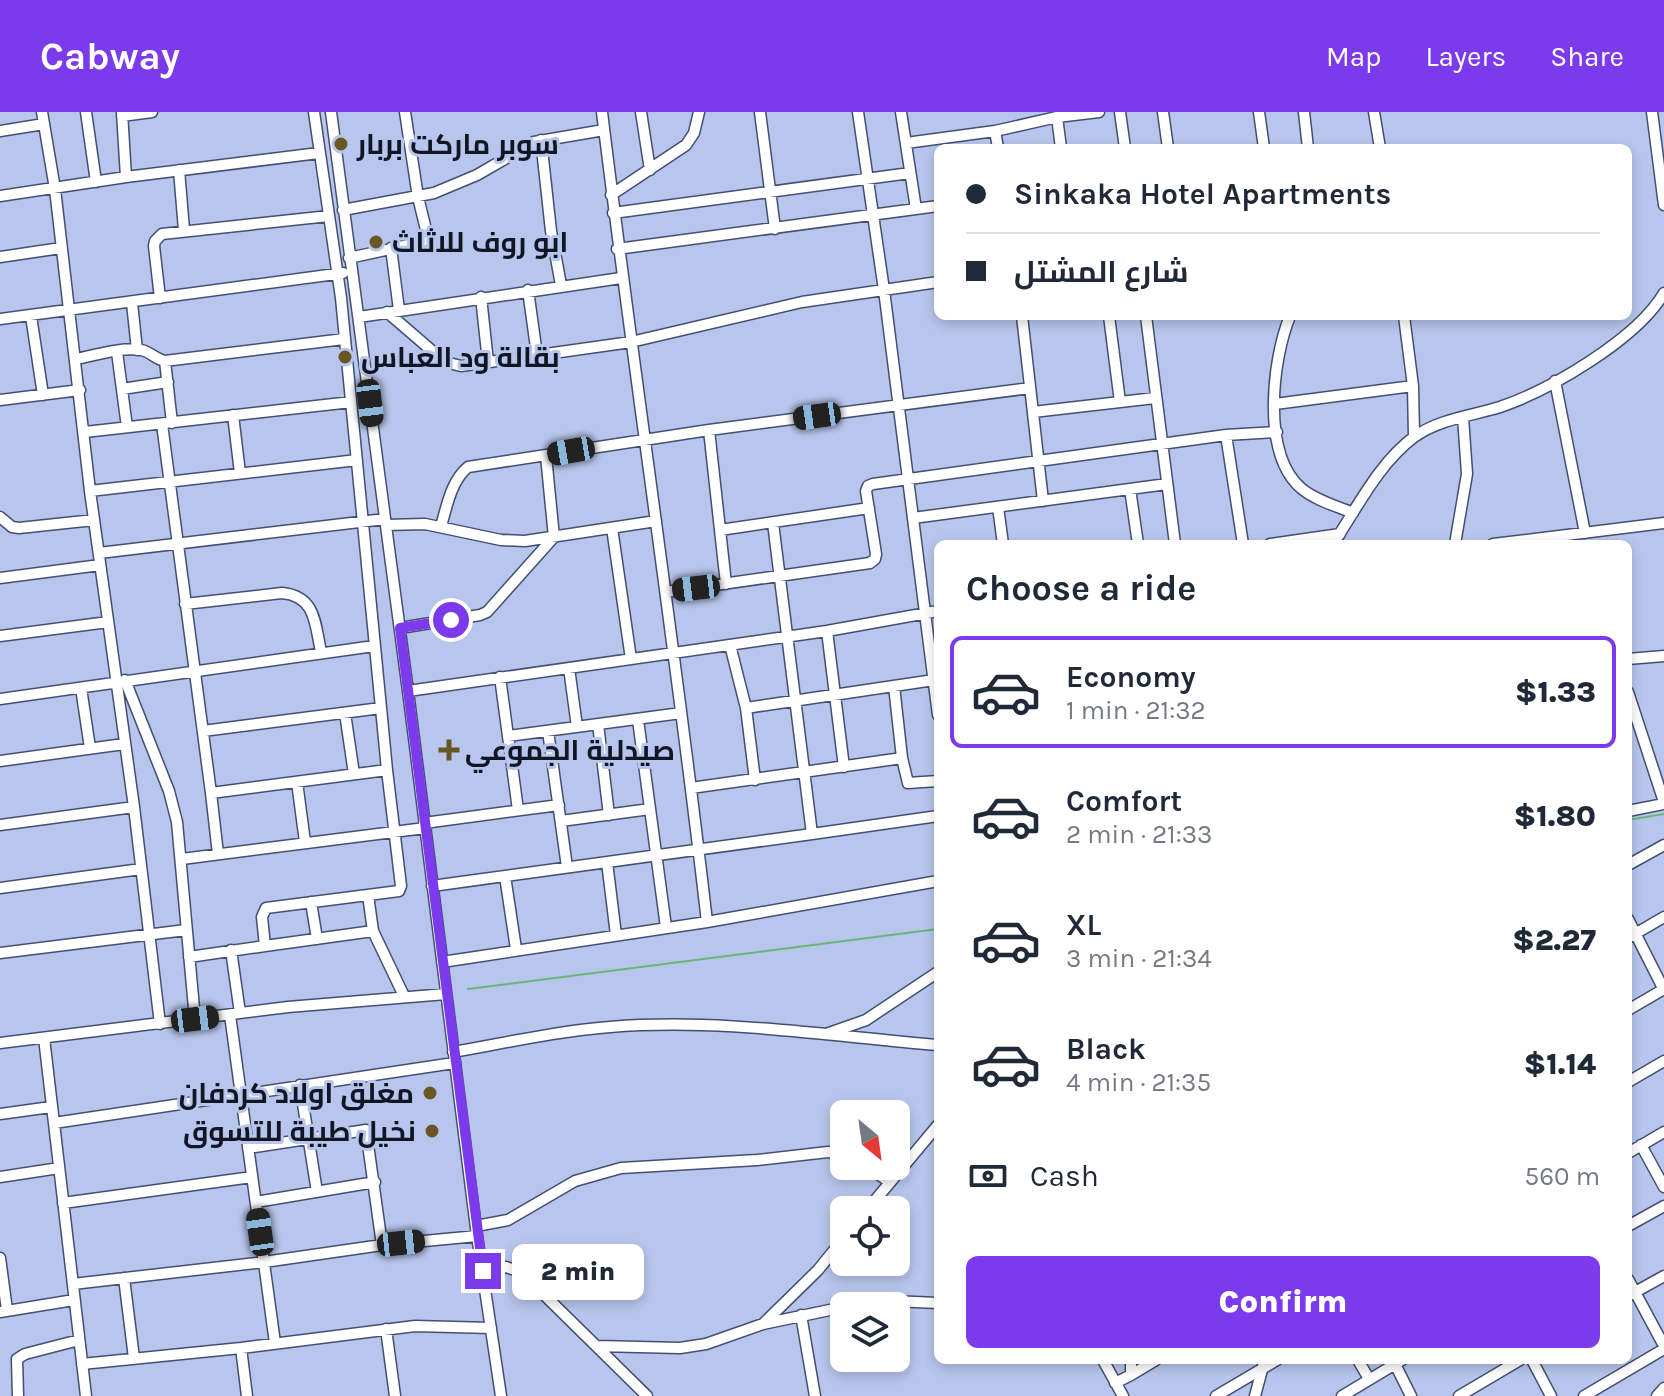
<!DOCTYPE html>
<meta charset="utf-8">
<style>
:root{--surface:#fff;--page:#f6f6f7;--text:#1f2937;--muted:#747a83;--line:#e0e1e3;--accent:#7c3aed}
body{margin:0;font-family:Karla,Cairo,sans-serif;background:var(--page);color:var(--text);height:100vh;display:flex;flex-direction:column;font-size:30px;white-space:nowrap}
*{box-sizing:border-box;margin:0}
p{font-size:26px;color:var(--muted)}
.icon{flex:none;width:44px;height:44px;fill:none;stroke:currentColor;stroke-width:2;stroke-linecap:round;stroke-linejoin:round}
.map{position:relative;flex:1;overflow:hidden}
.panel{position:absolute;left:934px;top:428px;width:698px;height:824px;display:flex;flex-direction:column;background:var(--surface);border-radius:12px;box-shadow:0 4px 12px #0003}
.panel>*{flex:none}
.banner{position:absolute;left:934px;top:32px;width:698px;height:176px;border-radius:12px;box-shadow:0 4px 12px #0003;display:grid;align-content:center;height:176px;padding:0 32px;background:var(--surface)}
.needle{width:52px;rotate:151deg}
.tools{position:absolute;left:830px;top:988px;display:grid;gap:16px}
.tools a{display:grid;place-items:center;width:80px;height:80px;border-radius:12px;background:var(--surface);box-shadow:0 4px 12px #0003;font-size:40px}
.end{position:absolute;width:36px;height:36px;margin:-18px;border:10px solid #7c3aed;background:#fff;box-shadow:0 0 0 4px #fff}
.from{border-radius:50%}
.bubble{position:absolute;height:56px;border-radius:12px;background:var(--surface);box-shadow:0 4px 12px #0003;font-size:26px;font-weight:800;line-height:56px;text-align:center}
.car{position:absolute;width:24px;height:48px;margin:-24px -12px;border-radius:10px;box-shadow:0 0 6px 2px #0007;background:linear-gradient(#222 24%,#8ab4d8 0 40%,#222 0 76%,#8ab4d8 0 86%,#222 0)}
.banner b{display:flex;align-items:center;gap:28px;height:76px;font-size:30px}
.banner b+b{border-top:2px solid var(--line)}
.banner i{width:20px;height:20px;background:var(--text)}
ul{padding:0;list-style:none}
li{display:flex;align-items:center;gap:24px;height:112px;margin:0 16px 12px;padding:0 16px;border:4px solid transparent;border-radius:12px}
li div{flex:1}
li b{display:block;font-size:30px}
li em{font-style:normal;font-weight:800}
li.current{border-color:var(--accent)}
li>.icon{width:72px;height:72px;stroke-width:1.5}
h2{padding:0 32px;font-size:36px;line-height:96px}
.pay{display:flex;align-items:center;gap:20px;height:88px;padding:0 32px;font-size:30px}
.pay p{margin-inline-start:auto}
.button{display:flex;gap:16px;margin-top:auto;padding:16px 32px}
.button a{flex:1;height:92px;border-radius:12px;background:var(--accent);color:#fff;font-size:32px;font-weight:800;line-height:92px;text-align:center}
header{display:flex;align-items:center;gap:48px;box-sizing:border-box;height:112px;padding:0 40px;background:var(--accent);color:#fff}
header strong{font-size:38px}
nav{display:flex;gap:44px;margin-inline-start:auto;font-size:28px}
.map>svg:first-child{display:block}
.lines{fill:none;stroke-linecap:round;stroke-linejoin:round}
.stream{stroke:#6ab579;stroke-width:2}
.minor-casing{stroke:#434f70;stroke-width:13}
.minor{stroke:#fff;stroke-width:10}
.route{stroke:#7c3aed;stroke-width:10}
.poi-dot{fill:#685624;stroke:#b8c6ed;stroke-width:3}
.labels{text-anchor:middle;dominant-baseline:central;stroke-width:6;stroke-linejoin:round;paint-order:stroke}
.poi-label{font-size:28px;font-weight:bold;fill:#121624;stroke:#b8c6ed;text-anchor:start}
</style>
<header>
<strong>Cabway</strong>
<nav><a>Map</a><a>Layers</a><a>Share</a></nav>
</header>
<div class="map">
<svg width="1664" height="1284" viewBox="0 0 1664 1284">
<rect width="100%" height="100%" fill="#b8c6ed"/>
<g class="lines">
<path class="stream" d="M1628,708L1664,702
M468,877L938,817"/>
<g class="minor-casing">
<path id="minor" d="M42,0L55,77L90,379L134,695L160,912
M86,0L96,70
M122,0L126,65
M331,0L408,579L477,1124L501,1284
M602,0C635,270 676,539 707,810
M641,0L650,58
M760,0L775,117
M858,0L884,178L938,603
M901,0L916,97
M1120,0L1125,36
M1163,0L1168,36
M1259,0L1264,36
M1304,0L1308,36
M1374,0L1380,36
M1652,0L1664,93
M122,4L152,0
M1057,5L1061,36
M0,19L44,12
M995,19L998,36
M541,28L551,119L561,173
M906,31L995,19L1057,5L1099,0
M179,58L184,118
M611,83L686,33L694,21L699,0
M0,84L126,65L319,41
M343,98L434,81L477,63L534,30L604,18
M613,101L910,61
M391,136L399,198
M617,137L938,94
M0,145L61,136
M349,146L422,130L428,126L418,85L405,0
M528,178L537,243
M481,185L488,250
M160,186L154,134L155,129L162,122L329,104
M132,191L137,238
M387,200L445,250L461,254L631,230L802,190L938,170
M31,204L43,283
M1022,204L1043,389
M1109,204L1120,290
M1146,204L1175,432
M1290,204C1272,248 1261,343 1302,377C1317,389 1337,394 1353,401
M1404,204L1413,274L1414,325
M359,205L621,166
M0,207L343,161
M117,240L127,315
M76,247C96,243 121,235 141,238C151,240 155,247 165,249L344,227
M165,249L172,311
M1555,269L1585,421
M122,277L168,270
M0,288L80,278
M1275,292L1413,274
M1033,300L1155,286
M233,303L240,361
M162,312L211,681L387,658L401,774L399,779L266,796L262,805L265,834L189,845
M709,318L726,472
M85,320L351,290
M1226,323L1243,432
M1130,377L1138,432
M90,379L357,348
M998,395L1003,432
M0,405L12,415L19,416L94,408
M913,406L1167,372
M386,413L425,412L501,428L525,429L656,409
M441,414C447,394 451,369 468,355L709,318L1030,276
M612,416L631,547
M720,418L869,396
M1270,432L1340,422
M1333,432C1357,396 1379,351 1414,325C1439,307 1471,304 1500,295C1550,278 1637,227 1664,181
M1455,432L1467,362L1463,305
M1493,432L1664,411
M99,441L385,407
M0,466L100,453
M666,480L870,451L875,447L876,442L866,379L868,374L873,372L1226,323L1277,320
M185,492L282,481C316,484 315,512 321,540
M400,516L480,503L487,500L554,425L546,344
M827,519L844,655
M0,524L108,510
M730,533L746,596L934,568
M1628,547L1664,544
M569,556L577,615
M500,565L518,698
M125,568L169,679L177,710L195,907
M894,574L902,646
M81,576L90,636
M408,579L827,519L938,499
M1628,580L1664,690
M0,587L374,534
M381,596L387,658
M746,596L755,668
M345,601L354,662
M638,608L666,815
M598,612L609,703
M203,619L381,596L341,186L314,0
M548,619L567,755
M508,624L681,601
M0,649L124,632
M297,670L305,730
M691,676L902,646L908,671L938,669
M211,681L218,742
M1628,699L1664,692
M561,709L650,697
M424,711L559,693
M0,713L134,695
M812,722L938,704
M182,747L425,716
M607,750L616,823
M1628,753L1664,733
M505,764L516,837
M432,774L812,722L773,411
M0,776L141,757
M311,790L317,827
M1628,807L1664,878
M373,819L404,884
M1628,826L1664,805
M265,834L373,819L368,783
M231,838L240,901
M0,841L186,818
M442,850L707,810L938,769
M1628,898L1664,877
M230,903L275,1231
M829,921L866,908L938,860
M44,926L86,1284
M0,931L288,895L446,882
M453,940C505,931 557,919 610,915C719,906 829,924 938,933
M1628,970L1664,949
M300,973L317,1080
M0,1002L51,995
M54,1011L454,951
M1641,1033L1664,1075
M248,1036L366,1018L382,1133
M1628,1041L1664,1020
M866,1054L890,1070
M0,1065L59,1056
M256,1090L375,1070
M63,1091L252,1065
M867,1098L938,1013
M476,1114L508,1108L575,1069L621,1056L757,1048L828,1040L844,1042
M1628,1114L1664,1094
M0,1146L7,1198
M483,1159L506,1155L521,1160L647,1284
M124,1166L134,1246
M1628,1167L1664,1234
M73,1172L264,1150L382,1133L477,1124
M1628,1184L1664,1164
M847,1194L892,1189L938,1191
M0,1200L74,1188
M801,1203L815,1284
M763,1212L818,1158L844,1126
M386,1217L395,1284
M597,1234L680,1236L706,1232L763,1212L844,1195
M241,1236L247,1284
M1103,1248L1123,1284
M1358,1248L1369,1267
M1532,1248L1551,1284
M82,1252L241,1236L415,1214L491,1216
M1395,1252L1411,1284
M1131,1263L1156,1248
M1115,1271L1131,1263V1248
M18,1284L17,1247L25,1242L79,1228
M1216,1284L1277,1248
M1255,1284L1263,1254
M1342,1284L1402,1248
M1459,1284L1520,1248
M1584,1284L1664,1237
M1657,1284L1664,1276"/>
</g>
<use href="#minor" class="minor"/>
</g>
<g class="lines">
<path class="route" d="M451,508L400,516L483,1159"/>
</g>
<g class="poi-dot">
<circle cx="341" cy="32" r="8"/>
<circle cx="376" cy="130" r="8"/>
<circle cx="345" cy="245" r="8"/>
<path d="M445 626h8v8h8v8h-8v8h-8v-8h-8v-8h8z"/>
<circle cx="430" cy="981" r="8"/>
<circle cx="432" cy="1019" r="8"/>
</g>
<g class="labels">
<g class="poi-label">
<text x="357" y="32">سوبر ماركت بربار</text>
<text x="392" y="130">ابو روف للاثاث</text>
<text x="361" y="245">بقالة ود العباس</text>
<text x="465" y="638">صيدلية الجموعي</text>
<text x="414" y="981" text-anchor="end">مغلق اولاد كردفان</text>
<text x="416" y="1019" text-anchor="end">نخيل طيبة للتسوق</text>
</g>
</g>
</svg>
<div class="tools">
<a><svg class="needle" viewBox="-14 -14 28 28"><path d="M0-13l5 13h-10z" fill="#e53935"/><path d="M0 13l5-13h-10z" fill="#747a83"/></svg></a>
<a><svg class="icon" aria-label="locate" viewBox="0 0 24 24"><circle cx="12" cy="12" r="6"/><path d="M12 2v4M12 18v4M2 12h4M18 12h4"/></svg></a>
<a><svg class="icon" aria-label="layers" viewBox="0 0 24 24"><path d="M12 4l9 5-9 5-9-5zM3 14l9 5 9-5"/></svg></a>
</div>
<i class="end from" style="left:451px;top:508px"></i>
<i class="end" style="left:483px;top:1159px"></i>
<div class="bubble" style="left:512px;top:1132px;width:132px">2 min</div>
<i class="car" style="left:370px;top:291px;rotate:173deg"></i>
<i class="car" style="left:817px;top:304px;rotate:262deg"></i>
<i class="car" style="left:571px;top:339px;rotate:260deg"></i>
<i class="car" style="left:696px;top:476px;rotate:263deg"></i>
<i class="car" style="left:195px;top:907px;rotate:83deg"></i>
<i class="car" style="left:260px;top:1120px;rotate:352deg"></i>
<i class="car" style="left:401px;top:1131px;rotate:84deg"></i>
<div class="banner">
<b><i class="from"></i>Sinkaka Hotel Apartments</b>
<b><i></i>شارع المشتل</b>
</div>
<section class="panel">
<h2>Choose a ride</h2>
<ul>
<li class="current"><svg class="icon" aria-label="car" viewBox="0 0 24 24"><path d="M5 17H2v-5l4-1 3-4h7l3 4 3 1v5h-3M9 17h6M6 11h13"/><circle cx="7" cy="17" r="2"/><circle cx="17" cy="17" r="2"/></svg><div><b>Economy</b><p>1 min · 21:32</p></div><em>$1.33</em></li>
<li><svg class="icon" aria-label="car" viewBox="0 0 24 24"><path d="M5 17H2v-5l4-1 3-4h7l3 4 3 1v5h-3M9 17h6M6 11h13"/><circle cx="7" cy="17" r="2"/><circle cx="17" cy="17" r="2"/></svg><div><b>Comfort</b><p>2 min · 21:33</p></div><em>$1.80</em></li>
<li><svg class="icon" aria-label="car" viewBox="0 0 24 24"><path d="M5 17H2v-5l4-1 3-4h7l3 4 3 1v5h-3M9 17h6M6 11h13"/><circle cx="7" cy="17" r="2"/><circle cx="17" cy="17" r="2"/></svg><div><b>XL</b><p>3 min · 21:34</p></div><em>$2.27</em></li>
<li><svg class="icon" aria-label="car" viewBox="0 0 24 24"><path d="M5 17H2v-5l4-1 3-4h7l3 4 3 1v5h-3M9 17h6M6 11h13"/><circle cx="7" cy="17" r="2"/><circle cx="17" cy="17" r="2"/></svg><div><b>Black</b><p>4 min · 21:35</p></div><em>$1.14</em></li>
</ul>
<div class="pay"><svg class="icon" aria-label="cash" viewBox="0 0 24 24"><path d="M3 7h18v10H3z"/><circle cx="12" cy="12" r="2"/></svg>Cash<p>560 m</p></div>
<div class="button"><a>Confirm</a></div>
</section>
</div>
